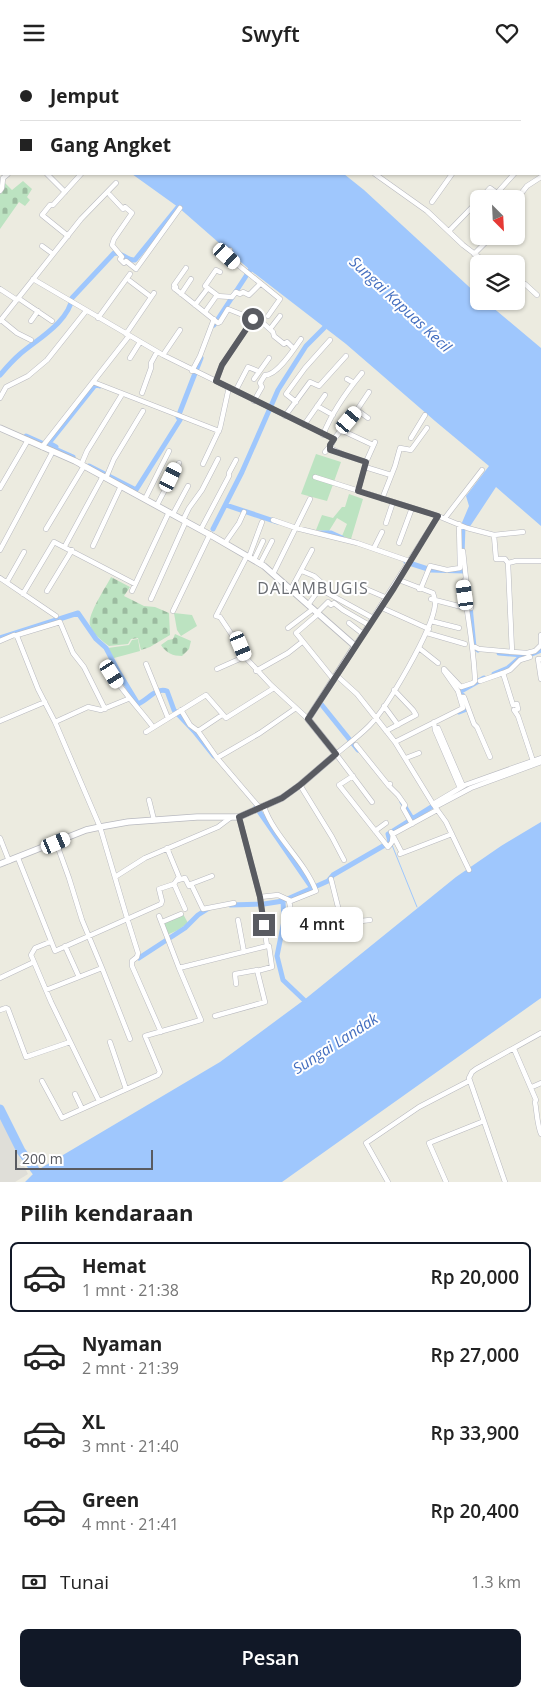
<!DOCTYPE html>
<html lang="id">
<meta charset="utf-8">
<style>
:root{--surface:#fff;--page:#f2f2f2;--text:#222;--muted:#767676;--line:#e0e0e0;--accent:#111827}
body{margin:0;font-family:"Open Sans",sans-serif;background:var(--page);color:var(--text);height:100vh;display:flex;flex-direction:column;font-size:19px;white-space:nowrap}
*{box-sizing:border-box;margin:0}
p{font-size:16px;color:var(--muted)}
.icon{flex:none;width:28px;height:28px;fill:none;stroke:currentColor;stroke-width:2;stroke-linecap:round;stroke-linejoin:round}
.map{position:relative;height:1117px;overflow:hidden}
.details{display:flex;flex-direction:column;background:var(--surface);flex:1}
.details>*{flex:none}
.top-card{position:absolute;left:0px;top:0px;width:541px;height:110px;box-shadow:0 1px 4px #0004;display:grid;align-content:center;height:110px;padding:0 20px;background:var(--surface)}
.needle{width:32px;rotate:156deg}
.buttons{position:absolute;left:470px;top:125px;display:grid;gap:10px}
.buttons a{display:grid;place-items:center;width:55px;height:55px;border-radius:8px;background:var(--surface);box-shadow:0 1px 4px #0004;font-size:25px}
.scale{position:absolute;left:15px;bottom:12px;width:138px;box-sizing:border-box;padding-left:5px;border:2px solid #595b61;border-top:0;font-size:14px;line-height:18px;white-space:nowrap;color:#595b61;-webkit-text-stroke:4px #fff;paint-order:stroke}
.end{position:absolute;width:22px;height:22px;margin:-11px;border:6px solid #595b61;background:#fff;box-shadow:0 0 0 2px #fff}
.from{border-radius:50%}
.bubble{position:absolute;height:35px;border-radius:8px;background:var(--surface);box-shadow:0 1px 4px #0004;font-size:16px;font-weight:600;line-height:35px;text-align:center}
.car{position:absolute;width:15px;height:30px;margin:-15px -8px;border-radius:6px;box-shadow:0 0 4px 1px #0007;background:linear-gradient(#fff 24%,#345 0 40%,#fff 0 76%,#345 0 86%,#fff 0)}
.top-card b{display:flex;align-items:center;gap:18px;height:48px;font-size:19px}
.top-card b+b{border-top:1px solid var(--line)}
.top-card i{width:12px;height:12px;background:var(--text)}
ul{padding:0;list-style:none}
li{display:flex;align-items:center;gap:15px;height:70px;margin:0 10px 8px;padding:0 10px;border:2px solid transparent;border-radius:8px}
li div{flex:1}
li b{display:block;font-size:19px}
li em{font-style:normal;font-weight:600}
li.current{border-color:var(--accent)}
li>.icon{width:45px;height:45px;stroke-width:1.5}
h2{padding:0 20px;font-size:22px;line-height:60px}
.pay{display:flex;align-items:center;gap:12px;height:55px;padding:0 20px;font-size:19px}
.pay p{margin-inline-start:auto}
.button{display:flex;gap:10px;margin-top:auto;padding:10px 20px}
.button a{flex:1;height:58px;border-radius:8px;background:var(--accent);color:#fff;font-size:20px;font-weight:600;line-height:58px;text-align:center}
header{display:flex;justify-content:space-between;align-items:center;height:65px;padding:0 20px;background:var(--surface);font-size:22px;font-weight:600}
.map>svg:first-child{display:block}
.industrial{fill:#dfded8}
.green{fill:#bce3c1}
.cemetery{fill:url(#cemetery-stones)}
.water{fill:#9fc7fd}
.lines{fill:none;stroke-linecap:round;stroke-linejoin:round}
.stream{stroke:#9fc7fd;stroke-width:1}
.canal{stroke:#9fc7fd;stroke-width:5}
.river{stroke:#9fc7fd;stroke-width:9}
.minor-casing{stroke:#b8b9bf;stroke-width:5.5}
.tertiary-casing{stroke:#b8b9bf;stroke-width:7}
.trunk-casing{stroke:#e6be05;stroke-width:9}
.minor{stroke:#fff;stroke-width:4.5}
.tertiary{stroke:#fff;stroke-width:5.5}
.trunk{stroke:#fcf396;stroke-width:8}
.route{stroke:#595b61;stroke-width:6}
.labels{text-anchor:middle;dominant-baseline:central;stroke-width:4;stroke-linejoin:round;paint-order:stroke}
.water-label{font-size:15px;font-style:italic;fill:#436ebf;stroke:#fff}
.quarter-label{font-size:16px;letter-spacing:1px;fill:#6a6d73;stroke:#fff}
</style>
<header><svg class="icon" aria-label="menu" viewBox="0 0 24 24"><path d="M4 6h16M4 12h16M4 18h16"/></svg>Swyft<svg class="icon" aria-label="heart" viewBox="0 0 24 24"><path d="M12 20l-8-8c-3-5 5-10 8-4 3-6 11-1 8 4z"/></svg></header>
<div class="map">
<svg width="541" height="1117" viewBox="0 0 541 1117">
<defs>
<pattern id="cemetery-stones" width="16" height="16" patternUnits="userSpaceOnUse" patternTransform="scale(1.25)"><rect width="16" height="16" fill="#bce3c1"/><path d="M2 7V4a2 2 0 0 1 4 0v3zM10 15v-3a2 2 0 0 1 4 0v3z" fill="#9cbba0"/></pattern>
</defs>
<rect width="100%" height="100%" fill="#ecebe0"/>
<path class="industrial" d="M0,1052L28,1109L15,1117H0Z"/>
<path class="green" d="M316,389L341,397L327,436L301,429Z
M349,429L363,434L351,474L342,471L347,459L337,453L329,466L316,465L322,450L333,453L342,442H345Z
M174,548L192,550L197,561L181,571L177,565Z
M138,574L140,586L114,593L108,583L129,580L132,575Z
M181,849H183L188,858L178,865L167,870L162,857Z"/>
<path class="cemetery" d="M23,116L32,124L27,132L30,135L25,141L19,137L0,164V129L5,118L12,125Z
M111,512L130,522L124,531L144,541L155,542L169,548L170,570L150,582L141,585L138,573L131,574L128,579L109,581C102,576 92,568 90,560C87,550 106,522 111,512Z
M175,569L191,576L189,584L182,591C173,591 166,588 161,580L168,575L173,574Z"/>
<path class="water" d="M0,0H212L214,1H1V12Z
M132,109H344L364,125L479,231V236H485L541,283V461L496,422L469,463L461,460L469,441L466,431L489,401L435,356L346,279L250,205L178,142Z
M541,757V933L282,1117H25L36,1106L220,997L304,935L456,812L501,781Z"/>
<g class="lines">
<path class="stream" d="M392,780L417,842"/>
<path class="canal" d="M0,96L1,94
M214,260L250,205
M0,310C6,303 12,296 19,290C36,275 69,257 72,233L114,188C122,187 127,196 135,195L178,142
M178,352L201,293
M26,371L73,392
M52,389L56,382L49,378L96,319L100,321
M89,401L136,425L180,355L178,352
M226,440L277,457
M213,464L242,407L278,325L306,281L324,263
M319,468H331L342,473
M462,490L463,461
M406,497L431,505L464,506
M470,541L474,582L478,585
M0,573L78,548L96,574L106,583L118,606L138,639C148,635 156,622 167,626L174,645L194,666L214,691
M499,588L523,590
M494,609L508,603L523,590L527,591L541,585
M321,639L358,685
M459,647L467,644L461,626L484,613
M402,737L413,755
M256,742L312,823
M283,836L284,856L277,891L283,915L304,935
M230,840L264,839L283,836L328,816L333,810L390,777L388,769L436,739
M139,893L185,863L198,850L209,843"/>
<path class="river" d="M0,1044L21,1086L36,1106"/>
<g class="minor-casing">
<path id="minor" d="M233,0L235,1
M520,0L522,1
M269,1L271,0
M347,1L348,0
M370,1L371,0
M385,1V0
M486,1L487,0
M540,1L541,0
M540,13L541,14
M0,27L1,26
M540,62H541
M0,74L1,72
M47,109L65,127
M375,109L427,146L463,180L488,199
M0,126L2,123L3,113L8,109
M110,130L123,144L125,142L132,148L114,174L112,180L122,192L120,194L124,198L126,196L136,204L180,143
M480,134L490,123L497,128L514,109
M516,135L527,121L541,112
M432,137L452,109
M449,166L479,135
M68,171L42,150L50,140H53L81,109
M42,181L53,189
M230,185L227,191L280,234L268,251
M474,189L492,171
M33,214L163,290L334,374
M130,216L151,232
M516,219H525L537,230
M174,223L218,258L220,257L228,244L253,254
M0,224L17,235
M175,224L176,222L174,220L186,203
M181,229L191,214
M217,230L205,221L216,205L220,207
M216,231L232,232L236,227L240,229L243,227L249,230L260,219
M18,233L52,256
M195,240L208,223
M205,247L217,230
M98,253L130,209
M1,255L17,268L31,275
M0,256L81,154L116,118
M31,256L38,246
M270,264L280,251
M126,269L154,228
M163,290L180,265
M130,293L140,277
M192,306L200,291L214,254
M254,314L269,293
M347,314L354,318
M216,316L222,300L255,251L273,267L274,271L284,279L287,277L294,284
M93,317L219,366
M236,325L248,302L258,306
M142,328L151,303V298L157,287
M0,333L6,322L28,311L47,295L86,246
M254,336L262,322L260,318L265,310C277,311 294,284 301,274
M296,337L286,329L305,303L330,275
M317,341L333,350
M357,345L368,353
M285,351L310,317L319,321L346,291
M304,360L325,330
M341,365L373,380
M323,370C332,347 347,326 362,308
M411,373L425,350
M42,382L129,271
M325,387L331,380
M366,397L344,390L330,383L334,374L357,345L369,327
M203,399L220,363L229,322
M81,400L87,386L121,331
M365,402L391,410
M315,412L438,451
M106,413L114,394L143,346
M0,423L28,375
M358,426L366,397L375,377
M145,434L169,386
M382,434L395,401L400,383L411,385L427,363
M157,440L179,398
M173,449L188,421
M445,453L482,405
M183,455L189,443L202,425L218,394
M273,455L296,463L357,478L409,496
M386,458L393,437
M46,464L84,401
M201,464L229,411V408L236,395
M494,470L496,494H505L508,498
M225,478L239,458L244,447
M399,478L412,443
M65,481L103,411
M93,481L121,421
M374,483L382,467
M0,485L53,386
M463,486L466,514
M249,492L262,457
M254,495L263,476
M260,499L272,476
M302,506L314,511L323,519L308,540
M273,509L310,434
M0,513L56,551
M7,517L24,487
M291,524L312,485
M320,524L373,553
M366,524L387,533
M419,524L421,523L430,501L447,505L460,503L459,459
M47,526L72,485
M132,526L169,447
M23,529L54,477L135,519
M151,534L186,456
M380,542L429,564
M173,546L210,469
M317,548L328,537L331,540L334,538L343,545L369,560
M318,549L296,568L334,615
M431,556L459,563
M349,558L363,569
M288,563L313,544
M427,568L465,579
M17,570L60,557L73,588L84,602L105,644
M0,576L14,570L17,571L38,624L55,657L100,762L127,853L138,888L137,892L132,896V901L161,967
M541,580V570
M355,581L438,451L467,463L494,470L523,467
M475,582L479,584L512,587
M419,583L438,598
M527,588L512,587L508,498L516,496H541
M528,589L527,588L535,586L541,580
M246,593L236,569L232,570L220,552L216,551L247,491
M541,594H538L541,614
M146,599L168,653
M217,604L244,592L246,593L271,620L308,654
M256,606L288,588L302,577
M503,608L510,605L520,595L530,592
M112,609C125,630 139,643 153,662
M336,610L357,629L395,677L433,739L446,757L469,805
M480,616L503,608L513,640L517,639L518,644L514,645L518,651L533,696
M460,632H464L474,659L477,662L490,692
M384,641L398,660
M181,645L190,660L198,666L217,693L258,741L262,742
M0,656L45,637
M55,657L88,642L101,645L128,634
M434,657L435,665L460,723
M435,665L438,663L463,721
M198,666L222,650
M386,666L416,650L413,645L394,625
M146,667L206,630L226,653L274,623
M395,677L463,643L458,626L444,606V604L461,622L473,618L475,616C474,583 467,549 463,517L466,514L471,543H466L431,534
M356,680L389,721
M217,693L260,668L296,643
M406,693L419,688
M353,711L339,720L388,782
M390,719L389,721L398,730L405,740L403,743L412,759
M300,720L332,772L344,795
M149,735L154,755
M372,737L336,689C347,680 359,671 369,661C387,643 433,564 435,540C436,536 434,532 433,528L399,515
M433,739L465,720L541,693
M435,742L471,723L541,697
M375,766L386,758
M391,767L402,788
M0,773L9,796
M56,777L69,813L82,855L102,903L130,974
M389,781L392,777L393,769L437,745
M167,783L179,812L174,819L185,844
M400,789L452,769
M18,793L55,886L161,839L162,836L159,824L174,819
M212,811L191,819L203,844L234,838
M115,812L145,793L218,762L230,753
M331,814L342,858L370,855
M178,815L185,813L189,821L191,819
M260,832L278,830L291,836L316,826C305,796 275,773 264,742
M289,836L294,861L342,858
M159,851L179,903
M238,855L244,887
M162,857L181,849
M50,877L35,883L31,890L51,937L99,1036
M65,881L79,912
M257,906L272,902L269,881H267
M0,913L34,897
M46,925L102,903
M0,945L6,943L8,944L26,992L70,977
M215,951L265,937L257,905L235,909L236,919
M110,977L126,1024
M514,984L536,1035L535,1037C537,1048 537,1059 541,1069
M42,1016L62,1053L158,1010L160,1007L145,971L201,955L179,903L267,881L260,832L239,752
M532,1022L541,1018
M75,1029L82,1044
M388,1117L366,1078L419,1042L469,1016
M446,1117L429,1078L484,1056
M505,1117L469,1013L472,1007L476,1004L541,968"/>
</g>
<g class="tertiary-casing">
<path id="tertiary" d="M0,363L75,396L214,472L264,501L355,581L308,654L336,689L300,720L282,733L239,752H197L128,757L100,762L86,765L0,799"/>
</g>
<g class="trunk-casing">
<path id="trunk" d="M448,0L449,1
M457,0L458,1
M540,94L541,95
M540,104L541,105"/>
</g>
<use href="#minor" class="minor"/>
<use href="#tertiary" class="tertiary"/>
<use href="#trunk" class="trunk"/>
</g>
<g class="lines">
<path class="route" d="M253,254L222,300L216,316L334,374L330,380V385L366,397L358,426L438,451L394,523L308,654L336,689L300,720L282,733L239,752L260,832L264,860"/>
</g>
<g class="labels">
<g class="water-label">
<text transform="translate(401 239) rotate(43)">Sungai Kapuas Kecil</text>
<text transform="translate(335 978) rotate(-33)">Sungai Landak</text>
</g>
<g class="quarter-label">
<text x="313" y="523">DALAMBUGIS</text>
</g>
</g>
</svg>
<div class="buttons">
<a><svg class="needle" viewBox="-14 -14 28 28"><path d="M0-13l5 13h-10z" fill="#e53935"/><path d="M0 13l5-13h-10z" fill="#767676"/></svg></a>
<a><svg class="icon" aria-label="layers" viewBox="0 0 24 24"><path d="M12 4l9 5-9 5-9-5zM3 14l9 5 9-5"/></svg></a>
</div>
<div class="scale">200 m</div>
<i class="end from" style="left:253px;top:254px"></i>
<i class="end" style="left:264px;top:860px"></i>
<div class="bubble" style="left:281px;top:842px;width:82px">4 mnt</div>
<i class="car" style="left:227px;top:191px;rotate:132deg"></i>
<i class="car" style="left:349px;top:355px;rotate:40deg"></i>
<i class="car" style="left:171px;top:412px;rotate:26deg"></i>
<i class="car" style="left:465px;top:530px;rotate:352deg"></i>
<i class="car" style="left:241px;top:581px;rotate:157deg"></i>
<i class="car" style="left:112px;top:609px;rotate:148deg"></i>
<i class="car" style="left:56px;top:778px;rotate:67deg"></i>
<div class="top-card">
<b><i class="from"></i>Jemput</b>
<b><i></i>Gang Angket</b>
</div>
</div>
<section class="details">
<h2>Pilih kendaraan</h2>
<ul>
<li class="current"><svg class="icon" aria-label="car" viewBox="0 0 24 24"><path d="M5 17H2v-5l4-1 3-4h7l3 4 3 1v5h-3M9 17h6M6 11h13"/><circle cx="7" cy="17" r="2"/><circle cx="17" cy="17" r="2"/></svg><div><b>Hemat</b><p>1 mnt · 21:38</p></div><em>Rp 20,000</em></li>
<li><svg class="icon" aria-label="car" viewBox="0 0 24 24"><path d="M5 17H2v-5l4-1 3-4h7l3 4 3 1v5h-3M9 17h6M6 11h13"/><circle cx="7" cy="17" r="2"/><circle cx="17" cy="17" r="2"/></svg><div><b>Nyaman</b><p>2 mnt · 21:39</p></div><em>Rp 27,000</em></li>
<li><svg class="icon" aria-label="car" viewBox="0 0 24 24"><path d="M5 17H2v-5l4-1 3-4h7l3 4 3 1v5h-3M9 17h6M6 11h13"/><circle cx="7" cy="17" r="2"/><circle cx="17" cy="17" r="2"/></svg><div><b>XL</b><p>3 mnt · 21:40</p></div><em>Rp 33,900</em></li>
<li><svg class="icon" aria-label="car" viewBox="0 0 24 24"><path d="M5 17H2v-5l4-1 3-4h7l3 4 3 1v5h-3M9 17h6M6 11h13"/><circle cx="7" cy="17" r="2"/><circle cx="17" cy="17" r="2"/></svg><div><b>Green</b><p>4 mnt · 21:41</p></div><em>Rp 20,400</em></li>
</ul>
<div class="pay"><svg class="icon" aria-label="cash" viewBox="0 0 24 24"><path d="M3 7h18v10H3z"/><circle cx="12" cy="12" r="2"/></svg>Tunai<p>1.3 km</p></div>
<div class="button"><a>Pesan</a></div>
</section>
